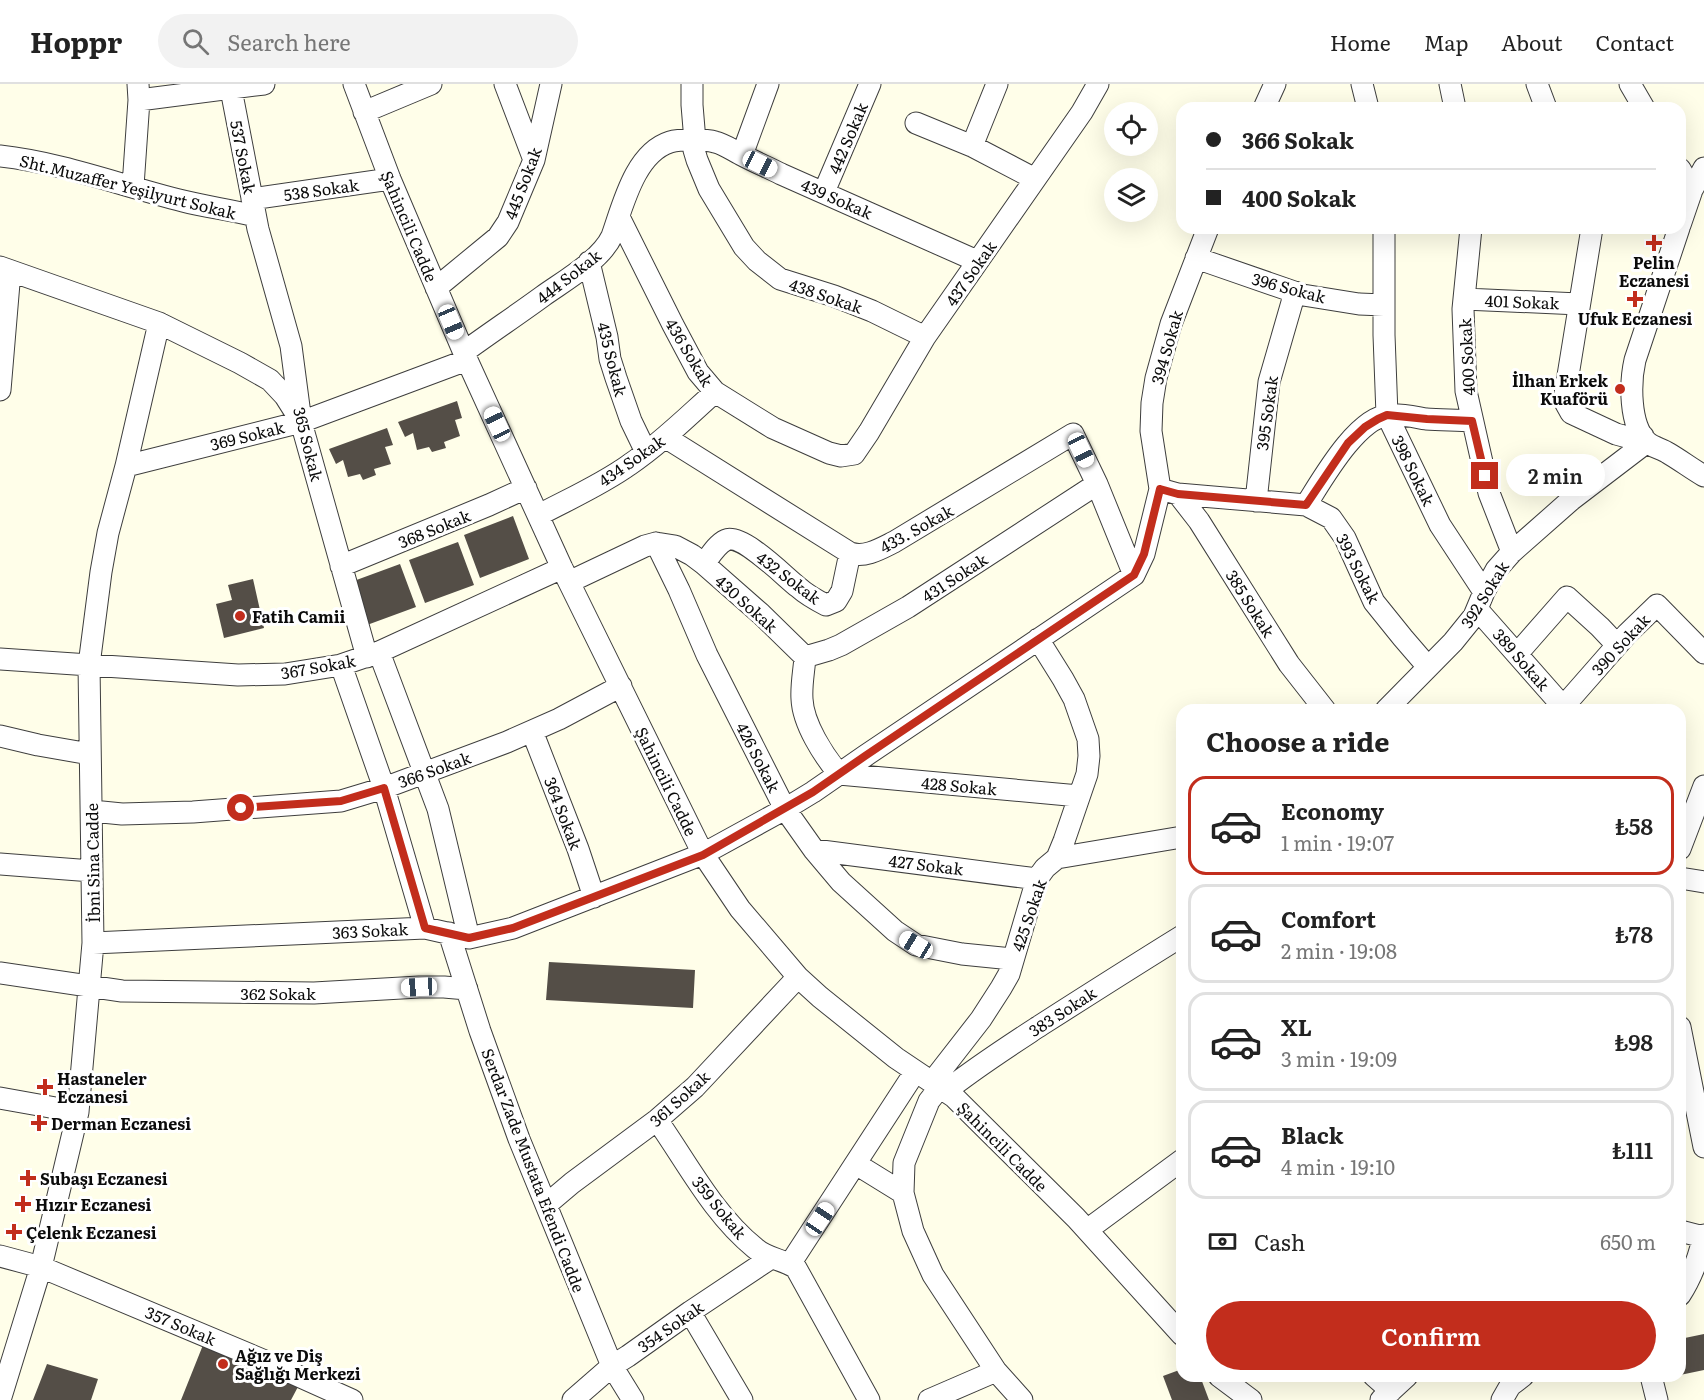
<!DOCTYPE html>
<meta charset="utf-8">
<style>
:root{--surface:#fff;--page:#f2f2f2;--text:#222;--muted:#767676;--line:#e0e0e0;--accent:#c22d1c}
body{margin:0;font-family:Literata,serif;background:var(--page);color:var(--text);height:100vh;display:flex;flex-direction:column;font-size:22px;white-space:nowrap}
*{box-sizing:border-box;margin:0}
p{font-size:20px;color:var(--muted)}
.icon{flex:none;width:33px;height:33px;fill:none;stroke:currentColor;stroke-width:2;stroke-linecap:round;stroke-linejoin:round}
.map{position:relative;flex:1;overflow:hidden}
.side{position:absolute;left:1176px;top:620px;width:510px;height:678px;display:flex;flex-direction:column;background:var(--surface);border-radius:18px;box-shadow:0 6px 24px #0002}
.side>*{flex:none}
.hud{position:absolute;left:1176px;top:18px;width:510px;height:132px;border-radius:18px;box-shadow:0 6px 24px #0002;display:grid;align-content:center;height:132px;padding:0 30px;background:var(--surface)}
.fabs{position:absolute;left:1104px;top:18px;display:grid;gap:12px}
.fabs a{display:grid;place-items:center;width:54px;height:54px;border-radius:50%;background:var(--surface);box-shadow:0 6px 24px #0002;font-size:30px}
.end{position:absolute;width:27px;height:27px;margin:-14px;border:8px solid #c22d1c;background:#fff;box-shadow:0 0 0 3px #fff}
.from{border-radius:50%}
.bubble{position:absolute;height:42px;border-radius:21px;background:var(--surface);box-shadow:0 6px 24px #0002;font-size:20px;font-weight:600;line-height:42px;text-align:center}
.car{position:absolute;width:18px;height:36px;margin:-18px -9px;border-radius:8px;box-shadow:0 0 4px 2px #0007;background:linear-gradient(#fff 24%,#345 0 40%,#fff 0 76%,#345 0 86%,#fff 0)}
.hud b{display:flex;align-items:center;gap:21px;height:57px;font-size:22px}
.hud b+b{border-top:2px solid var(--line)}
.hud i{width:15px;height:15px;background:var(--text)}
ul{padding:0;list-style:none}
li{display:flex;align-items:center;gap:18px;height:99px;margin:0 12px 9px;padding:0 18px;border:3px solid var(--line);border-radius:18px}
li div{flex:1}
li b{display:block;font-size:22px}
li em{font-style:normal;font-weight:600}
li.selected{border-color:var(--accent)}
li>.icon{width:54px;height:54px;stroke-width:1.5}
h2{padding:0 30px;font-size:27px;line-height:72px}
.pay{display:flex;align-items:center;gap:15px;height:66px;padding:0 30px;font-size:22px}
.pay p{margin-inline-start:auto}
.cta{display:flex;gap:12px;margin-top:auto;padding:12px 30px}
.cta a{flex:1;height:69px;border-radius:36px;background:var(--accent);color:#fff;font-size:24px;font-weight:600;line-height:69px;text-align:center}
header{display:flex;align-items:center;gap:36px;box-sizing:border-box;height:84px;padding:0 30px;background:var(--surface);border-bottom:2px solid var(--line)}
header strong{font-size:28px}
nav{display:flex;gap:33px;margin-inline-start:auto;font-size:21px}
.search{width:420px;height:54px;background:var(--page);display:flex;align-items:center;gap:15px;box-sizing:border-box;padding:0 21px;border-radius:33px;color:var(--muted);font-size:22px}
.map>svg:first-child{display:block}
.building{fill:#544e47}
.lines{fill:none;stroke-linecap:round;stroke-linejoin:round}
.minor-casing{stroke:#3e3e3e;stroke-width:23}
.minor{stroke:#fff;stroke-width:21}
.route{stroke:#c22d1c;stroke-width:8}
.poi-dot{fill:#c22d1c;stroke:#fff;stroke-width:2}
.labels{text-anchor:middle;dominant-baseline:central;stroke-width:6;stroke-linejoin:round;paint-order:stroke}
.street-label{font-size:16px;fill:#0b0b0b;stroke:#fff}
.poi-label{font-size:16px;font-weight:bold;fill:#0b0b0b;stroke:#fff;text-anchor:start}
</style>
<header>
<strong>Hoppr</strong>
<div class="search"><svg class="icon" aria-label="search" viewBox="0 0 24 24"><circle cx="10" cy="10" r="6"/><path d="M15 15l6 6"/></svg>Search here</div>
<nav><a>Home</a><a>Map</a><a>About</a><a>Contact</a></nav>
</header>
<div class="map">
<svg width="1704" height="1316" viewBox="0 0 1704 1316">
<rect width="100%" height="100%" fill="#fffee9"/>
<path class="building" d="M457,317L462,334L455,336L460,352L444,358L446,364L432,368L429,363L417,366L413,349L405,353L398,338Z
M387,344L393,361L385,363L391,380L374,385L376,391L363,396L360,390L348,393L343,376L336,380L329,365Z
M513,432L529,475L480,494L464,451Z
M458,458L474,501L425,519L409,476Z
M400,480L416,523L367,541L351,498Z
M253,495L264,544L224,554L216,520L232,516L228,501Z
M549,878L695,886L693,924L546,916Z
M1704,1250V1286L1680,1291V1255Z
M203,1261L300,1299L291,1316H181Z
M47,1280L98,1295L91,1316H33Z
M1182,1285V1292H1200L1209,1316H1172L1163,1292Z"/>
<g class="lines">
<g class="minor-casing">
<path id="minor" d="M230,0L258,145L291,262L301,338L367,573
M354,0L390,95L467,276L562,484L703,770L740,825L798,893L820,913L896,974L954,1013L1076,1134L1182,1251
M505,0L534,76
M692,0V21L695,57L694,66L697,76L709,105L744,163L757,177L780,195L834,212L872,227L925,253
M1362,0L1368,24
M1450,0L1455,24
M1537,0L1546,24
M1630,0L1644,24
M139,16L264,0
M1264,24L1275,0
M364,28L431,0
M916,39L972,62L1035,95
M972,62L997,0
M742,71L768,0
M0,72C63,79 122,102 183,117C207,123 231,126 255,132
M1680,85L1692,106H1680
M133,102L139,16L138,0
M824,108L870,0
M252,115L390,95
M619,133L673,241L698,288L715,308L773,344L829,369L841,372L854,370L869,348L925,253L1082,28L1098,0
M1680,141L1692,106L1704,84
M1384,144V251L1387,331L1440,441L1484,508
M1471,144L1463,225L1466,307L1489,409L1512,468
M1592,144L1565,310L1566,320L1571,329L1616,350L1627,353L1643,352
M1679,144L1635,276C1630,298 1629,341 1647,358C1652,363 1662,365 1668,369C1680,376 1692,385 1704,392
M1196,174L1303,211L1359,220L1384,221
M589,178L607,253L610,275L616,294L631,337L646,368
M0,183L159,239L240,279L270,296L285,312L297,331
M436,204L498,153L508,138L534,76L551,0
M1464,215L1579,220
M464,268C490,249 517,231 543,212C564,197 601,176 612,152C623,121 635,69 670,58C679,55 706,55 715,58C724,60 732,66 740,70C753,77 767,83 781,90C847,119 912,148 977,177
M0,306L10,187
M665,353L850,469C865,474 880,465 894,458L1073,350L1097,400L1134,491
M126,382L301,338L467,276
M1160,405L1178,410L1306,421L1331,434L1345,454L1374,518L1403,554L1428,583
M1178,410L1199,437L1289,580L1325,626
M1256,417L1269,298L1295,208
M1306,421C1322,396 1357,333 1389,331C1401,330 1414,333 1426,335C1441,336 1457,336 1472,337
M539,431C569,415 601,401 629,381C660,360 687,333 715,308
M656,459L679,506L707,571L785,725L814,766L841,798L895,847L916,861L962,870L1012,875
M704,480C710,472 717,460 726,456C742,449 785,493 798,503C807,511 816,516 826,521L836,517L842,507L850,469
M341,482L489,421L526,404
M569,498L645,462L656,459L675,462L692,471L704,480L761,530L805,573C804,587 801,601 802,615C803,640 824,672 839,690L1079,712
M1477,525L1566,626
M379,568L438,725L469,854
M1517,570L1567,513L1600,543L1617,561
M805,573L829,566L841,561L908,523L1097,400
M0,575L238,591L285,590L341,581L379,568L562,484
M341,581L384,704L425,844
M1563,623L1627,550L1657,521L1704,569
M1386,626L1453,558L1474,532L1484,508L1496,486L1512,468L1571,416L1647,358
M532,647L578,765L594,813
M0,652L38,661L90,670
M92,727L122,730L193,728L341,717L384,704L507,658L559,635L621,602
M1680,765L1704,702
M814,766L1037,795
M1057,774L1182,753
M0,780L92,787
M1680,794L1704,798
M449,849L480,947L519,1055L612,1282L633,1316
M93,859L425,844L469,854L513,844L703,770L785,725L813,708L865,672L1134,491L1144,470L1160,405L1151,347L1152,319L1156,294L1171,240L1208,144
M0,889L122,907L314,909L419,903H444L467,905
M1680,943L1704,1063
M932,998L981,935L1001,904L1009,890L1037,795L1045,784L1057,774L1064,757L1087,690L1089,672L1088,655L1074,615L1063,595L1038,555
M940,1003L929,1017L904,1079L903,1109L913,1147L933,1191L996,1287L1022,1316
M946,1007C976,983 1009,962 1041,941C1088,911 1135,881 1182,852
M0,1014L78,1028
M657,1036C688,1080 713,1130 755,1164C767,1175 783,1175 796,1184L869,1316
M856,1080L903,1109
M546,1121L572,1099L657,1036L695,1003L798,893
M1087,1146L1182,1076
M1680,1147L1704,1153
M0,1172L41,1183L265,1277L352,1316
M790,1180L915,988
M1680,1211C1692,1193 1699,1173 1704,1151
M690,1228L742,1316
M1219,1292L1251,1316
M1374,1292L1391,1307
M1651,1292L1657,1316
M0,1316L41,1183L78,1028L93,859L89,581L101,488L108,449L126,382L159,239
M573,1316L612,1282L628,1272L690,1228L771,1174
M929,1316L996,1287
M1381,1316L1407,1292
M1502,1316L1510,1302L1523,1292"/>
</g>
<use href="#minor" class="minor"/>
</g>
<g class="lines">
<path class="route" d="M241,724L341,717L384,704L425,844L469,854L513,844L703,771L813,708L865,672L1134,491L1144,470L1160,405L1178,410L1306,421L1348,359L1365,343L1378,335L1387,331L1427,335L1472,337L1485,392"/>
</g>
<g class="poi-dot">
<path d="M1651 150h6v6h6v6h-6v6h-6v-6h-6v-6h6z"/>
<path d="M1632 206h6v6h6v6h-6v6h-6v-6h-6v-6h6z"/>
<circle cx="1620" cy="305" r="6"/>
<circle cx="240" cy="532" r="6"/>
<path d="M42 994h6v6h6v6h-6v6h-6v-6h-6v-6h6z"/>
<path d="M36 1030h6v6h6v6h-6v6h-6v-6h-6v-6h6z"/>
<path d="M25 1085h6v6h6v6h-6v6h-6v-6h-6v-6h6z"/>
<path d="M20 1111h6v6h6v6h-6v6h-6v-6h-6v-6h6z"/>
<path d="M11 1139h6v6h6v6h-6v6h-6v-6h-6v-6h6z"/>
<circle cx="223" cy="1280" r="6"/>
</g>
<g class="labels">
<g class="street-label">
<text transform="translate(847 54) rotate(-67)">442 Sokak</text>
<text transform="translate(244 73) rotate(79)">537 Sokak</text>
<text transform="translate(522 99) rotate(-69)">445 Sokak</text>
<text transform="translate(128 102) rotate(14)">Sht.Muzaffer Yeşilyurt Sokak</text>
<text transform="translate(321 105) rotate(-8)">538 Sokak</text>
<text transform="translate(837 114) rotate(24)">439 Sokak</text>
<text transform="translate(410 142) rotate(67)">Şahincili Cadde</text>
<text transform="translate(970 189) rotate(-55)">437 Sokak</text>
<text transform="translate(568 192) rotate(-38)">444 Sokak</text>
<text transform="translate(1289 203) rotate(15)">396 Sokak</text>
<text transform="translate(826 211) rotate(19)">438 Sokak</text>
<text transform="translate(1522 217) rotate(2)">401 Sokak</text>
<text transform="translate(1166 263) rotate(-74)">394 Sokak</text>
<text transform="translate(690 268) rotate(59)">436 Sokak</text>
<text transform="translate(1466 273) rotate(-93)">400 Sokak</text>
<text transform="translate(613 275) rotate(76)">435 Sokak</text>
<text transform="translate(1266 329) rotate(-82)">395 Sokak</text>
<text transform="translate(247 351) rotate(-14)">369 Sokak</text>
<text transform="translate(309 360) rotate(76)">365 Sokak</text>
<text transform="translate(631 376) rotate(-35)">434 Sokak</text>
<text transform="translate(1414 386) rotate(64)">398 Sokak</text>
<text transform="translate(434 444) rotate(-22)">368 Sokak</text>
<text transform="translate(916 444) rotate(-29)">433. Sokak</text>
<text transform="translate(1359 484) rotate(63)">393 Sokak</text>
<text transform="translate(789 493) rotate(37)">432 Sokak</text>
<text transform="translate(954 493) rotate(-33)">431 Sokak</text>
<text transform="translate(1484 510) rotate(-58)">392 Sokak</text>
<text transform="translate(747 519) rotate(42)">430 Sokak</text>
<text transform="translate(1251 519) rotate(58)">385 Sokak</text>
<text transform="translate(1620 560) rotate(-47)">390 Sokak</text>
<text transform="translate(1522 575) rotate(49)">389 Sokak</text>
<text transform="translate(318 582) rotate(-10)">367 Sokak</text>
<text transform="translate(759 673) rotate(63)">426 Sokak</text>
<text transform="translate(434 685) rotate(-20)">366 Sokak</text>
<text transform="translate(667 697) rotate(64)">Şahincili Cadde</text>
<text transform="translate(959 701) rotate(5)">428 Sokak</text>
<text transform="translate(564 729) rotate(69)">364 Sokak</text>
<text transform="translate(92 779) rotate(-91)">İbni Sina Cadde</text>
<text transform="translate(926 780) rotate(7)">427 Sokak</text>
<text transform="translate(1028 831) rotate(-71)">425 Sokak</text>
<text transform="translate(370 846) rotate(-3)">363 Sokak</text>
<text x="278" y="909">362 Sokak</text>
<text transform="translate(1062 927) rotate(-33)">383 Sokak</text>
<text transform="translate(679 1014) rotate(-42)">361 Sokak</text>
<text transform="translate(1003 1062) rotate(45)">Şahincili Cadde</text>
<text transform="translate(534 1086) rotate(69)">Serdar Zade Mustata Efendi Cadde</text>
<text transform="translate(720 1123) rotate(51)">359 Sokak</text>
<text transform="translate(181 1241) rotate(23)">357 Sokak</text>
<text transform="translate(670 1242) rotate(-35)">354 Sokak</text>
</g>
<g class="poi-label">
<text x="1654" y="178" text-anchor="middle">Pelin<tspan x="1654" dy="18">Eczanesi</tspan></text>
<text x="1635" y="234" text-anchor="middle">Ufuk Eczanesi</text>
<text x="1608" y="296" text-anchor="end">İlhan Erkek<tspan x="1608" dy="18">Kuaförü</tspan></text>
<text x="252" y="532">Fatih Camii</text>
<text x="57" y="994">Hastaneler<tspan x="57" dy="18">Eczanesi</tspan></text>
<text x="51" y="1039">Derman Eczanesi</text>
<text x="40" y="1094">Subaşı Eczanesi</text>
<text x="35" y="1120">Hızır Eczanesi</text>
<text x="26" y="1148">Çelenk Eczanesi</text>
<text x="235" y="1271">Ağız ve Diş<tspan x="235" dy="18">Sağlığı Merkezi</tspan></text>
</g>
</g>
</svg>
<div class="fabs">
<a><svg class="icon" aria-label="locate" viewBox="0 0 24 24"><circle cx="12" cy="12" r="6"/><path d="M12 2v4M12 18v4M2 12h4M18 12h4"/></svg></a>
<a><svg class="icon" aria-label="layers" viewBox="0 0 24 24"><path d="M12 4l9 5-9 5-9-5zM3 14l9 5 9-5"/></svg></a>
</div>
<i class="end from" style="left:241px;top:724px"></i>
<i class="end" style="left:1485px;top:392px"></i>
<div class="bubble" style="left:1506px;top:370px;width:99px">2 min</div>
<i class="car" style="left:760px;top:80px;rotate:116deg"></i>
<i class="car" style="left:451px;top:238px;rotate:157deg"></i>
<i class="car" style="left:497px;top:340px;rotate:335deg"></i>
<i class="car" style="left:1081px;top:366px;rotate:155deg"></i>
<i class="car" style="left:916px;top:861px;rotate:301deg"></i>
<i class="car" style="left:419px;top:903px;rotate:267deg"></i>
<i class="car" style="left:820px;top:1135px;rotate:34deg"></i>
<div class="hud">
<b><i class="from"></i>366 Sokak</b>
<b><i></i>400 Sokak</b>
</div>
<section class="side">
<h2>Choose a ride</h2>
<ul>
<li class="selected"><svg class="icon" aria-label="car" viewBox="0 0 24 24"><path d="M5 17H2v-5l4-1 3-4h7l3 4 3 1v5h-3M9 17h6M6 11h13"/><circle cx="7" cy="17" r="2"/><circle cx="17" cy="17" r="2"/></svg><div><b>Economy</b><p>1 min · 19:07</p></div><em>₺58</em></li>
<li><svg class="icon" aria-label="car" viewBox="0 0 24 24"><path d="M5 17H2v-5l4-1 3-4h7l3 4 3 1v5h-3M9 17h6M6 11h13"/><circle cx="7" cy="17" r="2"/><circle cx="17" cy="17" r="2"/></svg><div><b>Comfort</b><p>2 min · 19:08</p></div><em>₺78</em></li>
<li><svg class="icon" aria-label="car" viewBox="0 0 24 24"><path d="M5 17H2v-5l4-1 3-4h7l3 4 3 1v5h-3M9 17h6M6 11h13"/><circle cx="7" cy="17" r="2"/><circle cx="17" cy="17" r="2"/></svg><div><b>XL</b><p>3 min · 19:09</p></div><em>₺98</em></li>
<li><svg class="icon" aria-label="car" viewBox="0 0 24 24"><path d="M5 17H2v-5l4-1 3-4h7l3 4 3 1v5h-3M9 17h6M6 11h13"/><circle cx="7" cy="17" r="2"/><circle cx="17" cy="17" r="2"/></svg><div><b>Black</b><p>4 min · 19:10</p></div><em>₺111</em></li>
</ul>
<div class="pay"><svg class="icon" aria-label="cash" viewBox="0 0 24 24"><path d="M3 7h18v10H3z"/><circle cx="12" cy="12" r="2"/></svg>Cash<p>650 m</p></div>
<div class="cta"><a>Confirm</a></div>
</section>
</div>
